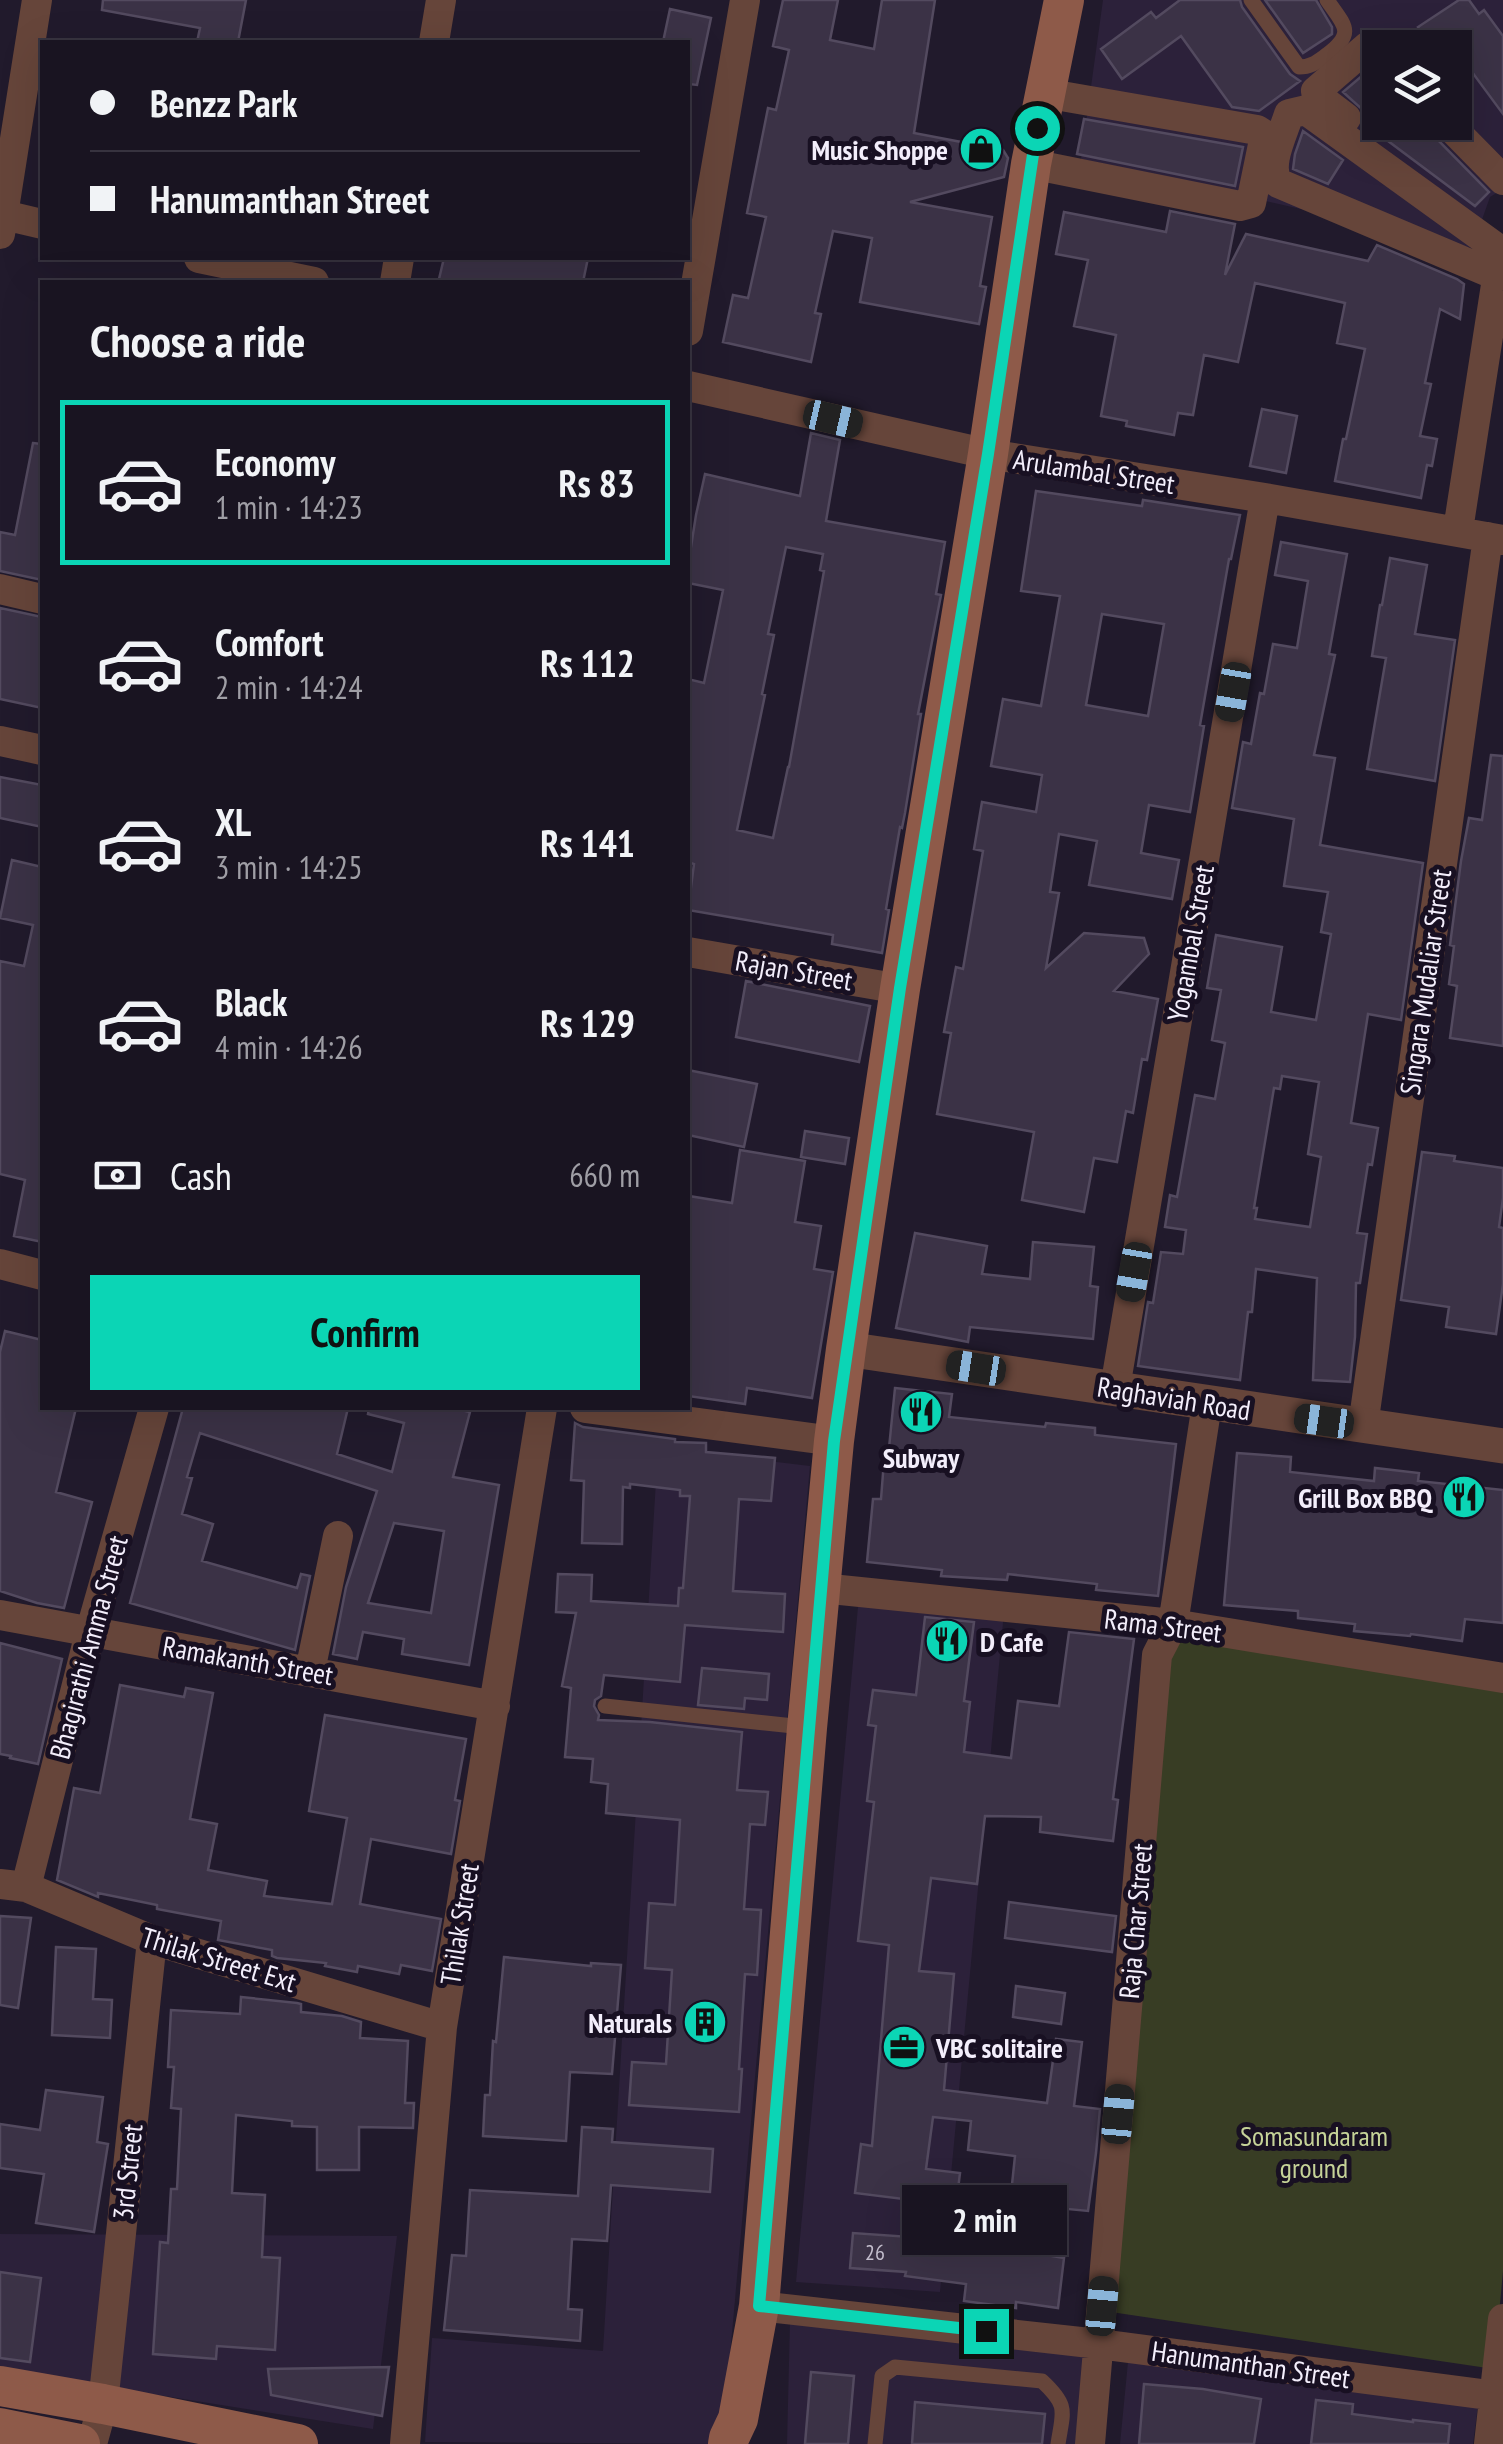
<!DOCTYPE html>
<meta charset="utf-8">
<style>
:root{--surface:#191421;--page:#221d2a;--text:#f1f3f6;--muted:#9f9ea5;--line:#37333f;--accent:#0bd5b5}
body{margin:0;font-family:"PT Sans Narrow",sans-serif;background:var(--page);color:var(--text);height:100vh;display:flex;flex-direction:column;font-size:38px;white-space:nowrap}
*{box-sizing:border-box;margin:0}
p{font-size:32px;color:var(--muted)}
.icon{flex:none;width:55px;height:55px;fill:none;stroke:currentColor;stroke-width:2;stroke-linecap:round;stroke-linejoin:round}
.map{position:relative;flex:1;overflow:hidden}
.details{position:absolute;left:40px;top:280px;width:650px;height:1130px;display:flex;flex-direction:column;background:var(--surface);border-radius:0px;box-shadow:0 10px 40px #0002,0 0 0 2px var(--line)}
.details>*{flex:none}
.hud{position:absolute;left:40px;top:40px;width:650px;height:220px;border-radius:0px;box-shadow:0 10px 40px #0002,0 0 0 2px var(--line);display:grid;align-content:center;height:220px;padding:0 50px;background:var(--surface)}
.tools{position:absolute;left:1362px;top:30px;display:grid;gap:20px}
.tools a{display:grid;place-items:center;width:110px;height:110px;border-radius:0px;background:var(--surface);box-shadow:0 10px 40px #0002,0 0 0 2px var(--line);font-size:50px}
.end{position:absolute;width:45px;height:45px;margin:-22px;border:12px solid #0bd5b5;background:#111;box-shadow:0 0 0 5px #111}
.from{border-radius:50%}
.bubble{position:absolute;height:70px;border-radius:0px;background:var(--surface);box-shadow:0 10px 40px #0002,0 0 0 2px var(--line);font-size:32px;font-weight:800;line-height:70px;text-align:center}
.car{position:absolute;width:30px;height:60px;margin:-30px -15px;border-radius:12px;box-shadow:0 0 8px 2px #0007;background:linear-gradient(#222 24%,#8ab4d8 0 40%,#222 0 76%,#8ab4d8 0 86%,#222 0)}
.hud b{display:flex;align-items:center;gap:35px;height:95px;font-size:38px}
.hud b+b{border-top:2px solid var(--line)}
.hud i{width:25px;height:25px;background:var(--text)}
ul{padding:0;list-style:none}
li{display:flex;align-items:center;gap:30px;height:165px;margin:0 20px 15px;padding:0 30px;border:5px solid transparent;border-radius:0px}
li div{flex:1}
li b{display:block;font-size:38px}
li em{font-style:normal;font-weight:800}
li.on{border-color:var(--accent)}
li>.icon{width:90px;height:90px;stroke-width:1.5}
h2{padding:0 50px;font-size:45px;line-height:120px}
.pay{display:flex;align-items:center;gap:25px;height:110px;padding:0 50px;font-size:38px}
.pay p{margin-inline-start:auto}
.button{display:flex;gap:20px;margin-top:auto;padding:20px 50px}
.button a{flex:1;height:115px;border-radius:0px;background:var(--accent);color:#111;font-size:40px;font-weight:800;line-height:115px;text-align:center}
.map>svg:first-child{display:block}
.built{fill:#2c213a;fill-rule:evenodd}
.green{fill:#383d24}
.building{fill:#3b3246;stroke:#534a5f;stroke-width:2.5;fill-rule:evenodd}
.lines{fill:none;stroke-linecap:round;stroke-linejoin:round}
.service{stroke:#66453a;stroke-width:15}
.minor{stroke:#66453a;stroke-width:30}
.tertiary{stroke:#66453a;stroke-width:35}
.secondary{stroke:#8e5a49;stroke-width:40}
.route{stroke:#0bd5b5;stroke-width:12}
.labels{text-anchor:middle;dominant-baseline:central;stroke-width:10;stroke-linejoin:round;paint-order:stroke}
.number-label{font-size:22px;fill:#c5bfce}
.poi-label{font-size:28px;font-weight:bold;fill:#f3eefb;stroke:#181022;text-anchor:end}
.street-label{font-size:28px;fill:#f3eefb;stroke:#181022}
.park-label{font-size:28px;fill:#c6d398;stroke:#181022}
</style>
<div class="map">
<svg width="1503" height="2444" viewBox="0 0 1503 2444">
<rect width="100%" height="100%" fill="#211a2c"/>
<path class="built" d="M1103,0H1503V189L1490,197L1472,248L1081,159ZM1380,48H1455V122H1380Z
M658,1448L810,1466L722,2444L425,2442L432,2338L603,2351Z
M859,1596L1004,1612L940,2292L796,2282Z
M0,2234L397,2236L373,2429L0,2370Z
M790,2321L1086,2355L1077,2444H787Z
M1128,2362L1478,2405L1473,2444H1120Z"/>
<path class="green" d="M1173,1628L1503,1671V2271L1494,2369L1111,2312Z"/>
<path class="building" d="M103,0H246L238,42H197L200,28L102,10Z
M783,0H838L830,40L874,49L882,0H935L914,133L1003,150L1008,158L1004,177L910,202L992,217L980,286L986,287L979,324L860,302L872,238L833,231L815,313L821,314L811,362L723,342L733,295L748,298L766,217L747,213L768,108L776,110L789,50L773,46Z
M1180,0H1240L1242,7L1290,74L1300,81L1259,111L1232,107L1181,36L1122,79L1101,49L1151,12L1156,18Z
M1265,0H1316L1332,27V34L1303,53Z
M1459,0H1469L1479,14L1484,10L1503,36V114L1444,34L1429,44L1418,27Z
M670,9L711,18L697,85L688,84V42H663Z
M1369,70L1380,73V122H1428L1433,135L1489,192L1475,206L1364,123L1363,110L1343,92Z
M1084,119L1243,147L1235,186L1077,154Z
M1303,131L1343,160L1328,184L1293,169L1295,154Z
M1170,211L1235,224L1225,275L1246,234L1368,261L1377,245L1457,279L1464,284L1460,319L1440,309L1425,383L1431,384L1420,436L1437,439L1432,466L1427,465L1421,498L1335,481L1343,439H1346L1365,349L1337,343L1345,303L1255,283L1238,362L1204,355L1193,415L1178,413L1174,435L1126,426L1127,421L1101,416L1116,335L1074,326L1088,260L1056,254L1064,212L1166,232Z
M444,258H588L583,282H453L439,279Z
M1262,409L1297,416L1286,473L1250,466Z
M811,433L840,440L826,521L945,542L936,594L941,595L918,714H921L905,813L902,828L900,827L886,909L889,910L882,953L832,944L833,935L688,910L694,864L688,862V679L704,683L723,590L688,583V566L696,515L705,474L800,496ZM786,547L823,554L820,570L824,571L789,767H788L773,838L737,830L765,695L762,694L774,635L768,634Z
M33,443L42,444V580L0,571V532L15,535Z
M1036,491L1142,506L1143,500L1240,515L1231,559H1229L1200,725L1204,726L1190,812L1149,805L1141,853L1179,860L1172,899L1089,885L1097,841L1059,834L1050,892L1059,893L1046,968L1084,933L1144,938L1149,954L1114,991L1158,999L1147,1060L1142,1059L1133,1113L1126,1111L1117,1162L1094,1158L1084,1212L1022,1200L1034,1132L937,1114L951,1033L944,1032L956,967L963,969L983,851L974,849L982,802L1036,812L1042,775L991,766L1003,699L1041,706L1060,596L1021,591ZM1102,614L1164,624L1148,716L1086,705Z
M1281,542L1347,554L1329,654L1335,655L1314,755L1335,758L1320,845L1423,863L1401,1020L1368,1014L1351,1123L1378,1128L1372,1165L1368,1164L1357,1233L1367,1234L1360,1283H1356L1355,1337L1350,1382L1313,1380L1317,1278L1256,1269L1252,1312H1248L1240,1380L1138,1366L1148,1302L1153,1303L1161,1252L1183,1254L1186,1230L1165,1227L1170,1195L1177,1197L1195,1095L1215,1099L1225,1043L1212,1040L1221,990L1207,988L1216,935L1282,947L1271,1012L1316,1020L1331,934L1321,932L1328,892L1284,886L1294,819L1232,808L1243,742L1251,744L1260,693L1264,694L1273,644L1297,648L1308,581L1275,575ZM1282,1076L1319,1082L1308,1154L1321,1157L1310,1227L1255,1219L1257,1208H1254L1274,1088L1280,1089Z
M1390,558L1427,565L1415,634L1455,640L1435,781L1367,769L1386,658L1372,656L1380,605H1382Z
M0,608L42,617V708L0,699Z
M1491,755L1503,756V1046L1450,1038L1457,986L1449,984L1454,946L1450,945L1461,861L1469,818L1482,820Z
M0,777L42,785V827L0,818Z
M12,860L42,867V1242L14,1236L25,1180L0,1174V961L24,966L33,925L0,918Z
M746,981L870,1006L859,1062L736,1037Z
M688,1070L757,1084L744,1147L688,1135Z
M805,1131L849,1138L845,1164L801,1157Z
M740,1150L805,1161L795,1222L821,1226L814,1269L833,1272L812,1398L747,1388L745,1404L688,1396V1209L689,1196L732,1203Z
M1422,1152L1455,1156L1454,1161L1503,1168V1198L1499,1227L1503,1228V1284L1496,1334L1446,1327L1449,1307L1401,1300Z
M915,1233L987,1246L982,1274L1030,1279L1033,1242L1094,1247L1090,1286L1098,1287L1093,1339L970,1327L968,1342L896,1328Z
M5,1331L42,1340V1408H76L56,1492L92,1502L64,1608L37,1603L0,1591V1352Z
M895,1388L952,1394L949,1417L1045,1427L1046,1423L1095,1428V1435L1176,1444L1158,1596L1096,1590L1097,1584L1008,1574L1007,1580L941,1576L942,1570L867,1562L873,1499H881L885,1448H889Z
M183,1408H348L337,1454L392,1472L404,1423L368,1414L369,1408H452L470,1412L453,1477L499,1485L469,1665L402,1654L404,1639L363,1632L357,1659L333,1654L346,1587L377,1491L200,1433L187,1477L192,1478L182,1514L213,1524L202,1561L297,1588L301,1574L310,1576L295,1650L130,1603ZM394,1523L444,1531L431,1613L368,1603Z
M575,1423L583,1427L675,1439V1442L706,1443V1452L775,1458L771,1501L739,1499L733,1591L785,1594L783,1632L685,1625L680,1682L604,1675L601,1696L595,1700L594,1706L599,1715L598,1720L650,1722L742,1732L737,1790L768,1792L765,1825L750,1824L744,1909L761,1910L757,1975L745,1974L739,2069H742L739,2112L629,2105L632,2062L666,2064L672,1970L645,1968L649,1903L675,1905L680,1820L606,1813L608,1784L591,1782L593,1759L565,1757L571,1688L562,1686L576,1613L556,1612L558,1574L592,1575L591,1601L678,1606L679,1588H683L690,1496H680V1490L630,1484V1488L623,1487L622,1544L582,1543L584,1481L571,1480Z
M1237,1453L1291,1457L1290,1472L1374,1481L1375,1468L1419,1473L1418,1481L1503,1490V1623L1465,1619L1462,1641L1411,1634L1410,1636L1354,1631L1355,1624L1298,1618V1611L1224,1605Z
M925,1617L974,1622L964,1701L970,1702L964,1752L1011,1758L1018,1701L1059,1706L1069,1632L1134,1639L1113,1799L1118,1800L1113,1841L1040,1832L1041,1817L985,1816L977,1884L931,1878L919,1971L954,1974L944,2090L1047,2103L1056,2039L1082,2042L1074,2106L1100,2109L1096,2153L1088,2211L1058,2208L1052,2256L1064,2258L1058,2308L1016,2302V2308L964,2301L966,2284L905,2276L906,2272L850,2268L853,2233L924,2238L928,2202L855,2193L861,2144L872,2146L889,1945L858,1941L874,1802L867,1801L876,1726L868,1725L873,1690L916,1695ZM933,2117L971,2121L968,2150L1015,2156L1011,2194H1018L1011,2253L951,2246L960,2173L926,2169Z
M0,1643L62,1659L38,1764L10,1758L11,1756L0,1754Z
M702,1668L769,1674L767,1700L745,1698L744,1709L698,1705Z
M120,1685L184,1697L186,1688L213,1693L190,1819L217,1824L208,1870L267,1881L264,1896L332,1904L347,1818L309,1811L325,1715L466,1739L455,1800L460,1801L451,1854L371,1839L360,1904L441,1919L432,1971L401,1965L399,1974L358,1966L357,1972L325,1966L326,1963L277,1958L272,1956V1950L218,1940L221,1921L157,1909V1905L98,1893V1897L57,1880L74,1788L100,1793Z
M1009,1902L1116,1916L1112,1952L1005,1938Z
M0,1916L31,1918L18,2008L0,2005Z
M56,1947L96,1949L93,1999L112,2000L110,2038L52,2035Z
M504,1957L591,1966V1963L621,1965L612,2074L570,2072L566,2141L483,2136L485,2095H490L493,2041L496,2042Z
M1016,1986L1065,1993L1061,2024L1013,2017Z
M241,1997L297,2003L301,2004V2012L342,2016L361,2022L360,2038L408,2041L405,2103H414L413,2128L359,2127V2170H317V2127L292,2126V2121L236,2115L232,2193L265,2195L262,2257L280,2258L275,2350L217,2346L216,2359L153,2354L160,2242L168,2243L171,2189H177L181,2109L171,2108L174,2067H168L171,2010L240,2014Z
M46,2090L103,2097L97,2142L108,2144L94,2232L36,2223L44,2174L0,2168V2124L40,2130Z
M582,2127L613,2129L612,2142L713,2149L710,2192L611,2185L607,2241L572,2239L568,2309L582,2310L580,2341L444,2330L452,2255L466,2256L470,2190L578,2196Z
M0,2272L41,2278L30,2362L0,2358Z
M389,2367L382,2416L271,2395L268,2369Z
M811,2372L854,2376L848,2444H805Z
M1144,2384L1203,2389L1261,2399L1254,2444H1139Z
M1316,2400L1353,2404L1352,2414L1413,2422V2420L1450,2424L1448,2444H1311Z
M915,2402L1045,2414L1042,2444H912Z"/>
<g class="lines">
<path class="service" d="M1251,0L1299,67C1312,67 1318,61 1328,54C1356,32 1344,25 1327,0
M605,1706L803,1727
M875,2444L882,2376L895,2367L1042,2381C1069,2406 1063,2411 1058,2444"/>
<path class="minor" d="M434,42L441,0
M1346,118L1317,96L1316,91L1367,47L1373,48L1380,55
M1446,122L1503,180
M1031,164L1240,206L1251,203L1265,135L1257,130L1044,93
M0,214L42,224
M0,234L37,0
M199,258L314,282
M1498,276L1278,183C1266,165 1283,134 1289,114L1306,110L1501,251
M395,282L399,258
M688,331L745,0
M688,386L988,454L1265,498L1503,540
M1458,530L1500,259
M0,589L42,599
M0,741L42,750
M688,952L900,989
M0,1264L42,1275
M1115,1388L1265,498
M585,1408L834,1441
M1363,1426L1488,537
M821,1588L1173,1624L1503,1678
M0,1615L495,1706
M310,1671L338,1536
M0,1884L26,1887L152,1940L442,2027
M26,1887L90,1633L154,1408
M759,2306L1099,2344L1503,2397
M92,2444L103,2404L152,1940
M405,2444L442,2027L542,1408
M1090,2444L1157,1655L1173,1624L1207,1404
M1489,2444L1503,2319"/>
<path class="tertiary" d="M846,1349L1503,1446"/>
<path class="secondary" d="M0,2386L103,2404L298,2444
M0,2428L80,2444
M728,2444L729,2438L738,2419L759,2306L807,1728L834,1441L846,1349L900,989L988,454L1031,164L1064,0"/>
</g>
<g class="lines">
<path class="route" d="M986,2331L759,2306L834,1441L900,988L988,454L1037,128"/>
</g>
<defs>
<g id="shop-disc" transform="scale(2.25)"><circle r="9.5" fill="#0bd5b5" stroke="#181022"/><path d="M-5-2.5h2.3a2.7 3.5 0 0 1 5.4 0H5L5.5 6h-11ZM-1.5-2.5h3a1.5 2.3 0 0 0-3 0Z" fill="#111"/></g>
<g id="restaurant-disc" transform="scale(2.25)"><circle r="9.5" fill="#0bd5b5" stroke="#181022"/><path d="M-5-6h1v4h1v-4h1v4h1v-4h1v5L-1.5 .5V6h-2V.5L-5-1ZM5-6V6H3V1.5H1.5Q1.5-4 5-6Z" fill="#111"/></g>
<g id="building-disc" transform="scale(2.25)"><circle r="9.5" fill="#0bd5b5" stroke="#181022"/><path d="M-4-6H4V6H1V3H-1V6H-4ZM-2.5-4.3h1.7v1.8h-1.7ZM.8-4.3h1.7v1.8H.8ZM-2.5-1h1.7V.8h-1.7ZM.8-1h1.7V.8H.8Z" fill="#111"/></g>
<g id="office-disc" transform="scale(2.25)"><circle r="9.5" fill="#0bd5b5" stroke="#181022"/><path d="M-6-3h4V-5.5h4V-3h4V5H-6ZM-1-4.5V-3h2v-1.5ZM-6 0V1H6V0Z" fill="#111"/></g>
</defs>
<g fill-rule="evenodd">
<use href="#shop-disc" x="981" y="149"/>
<use href="#restaurant-disc" x="921" y="1412"/>
<use href="#restaurant-disc" x="1464" y="1497"/>
<use href="#restaurant-disc" x="947" y="1641"/>
<use href="#building-disc" x="705" y="2022"/>
<use href="#office-disc" x="904" y="2047"/>
</g>
<g class="labels">
<g class="number-label">
<text x="875" y="2252">26</text>
</g>
<g class="poi-label">
<text x="948" y="149">Music Shoppe</text>
<text x="921" y="1457" text-anchor="middle">Subway</text>
<text x="1432" y="1497">Grill Box BBQ</text>
<text x="980" y="1641" text-anchor="start">D Cafe</text>
<text x="672" y="2022">Naturals</text>
<text x="936" y="2047" text-anchor="start">VBC solitaire</text>
</g>
<g class="street-label">
<text transform="translate(1094 471) rotate(9)">Arulambal Street</text>
<text transform="translate(1190 943) rotate(-80)">Yogambal Street</text>
<text transform="translate(794 970) rotate(10)">Rajan Street</text>
<text transform="translate(1425 982) rotate(-82)">Singara Mudaliar Street</text>
<text transform="translate(1174 1398) rotate(9)">Raghaviah Road</text>
<text transform="translate(1163 1625) rotate(7)">Rama Street</text>
<text transform="translate(88 1647) rotate(-75)">Bhagirathi Amma Street</text>
<text transform="translate(248 1660) rotate(10)">Ramakanth Street</text>
<text transform="translate(1135 1921) rotate(-85)">Raja Char Street</text>
<text transform="translate(459 1924) rotate(-81)">Thilak Street</text>
<text transform="translate(219 1959) rotate(17)">Thilak Street Ext</text>
<text transform="translate(127 2172) rotate(-84)">3rd Street</text>
<text transform="translate(1251 2364) rotate(8)">Hanumanthan Street</text>
</g>
<g class="park-label">
<text x="1314" y="2135">Somasundaram<tspan x="1314" dy="32">ground</tspan></text>
</g>
</g>
</svg>
<div class="tools">
<a><svg class="icon" aria-label="layers" viewBox="0 0 24 24"><path d="M12 4l9 5-9 5-9-5zM3 14l9 5 9-5"/></svg></a>
</div>
<i class="end from" style="left:1037px;top:128px"></i>
<i class="end" style="left:986px;top:2331px"></i>
<div class="bubble" style="left:902px;top:2185px;width:165px">2 min</div>
<i class="car" style="left:833px;top:419px;rotate:103deg"></i>
<i class="car" style="left:1233px;top:692px;rotate:190deg"></i>
<i class="car" style="left:1134px;top:1272px;rotate:190deg"></i>
<i class="car" style="left:976px;top:1368px;rotate:279deg"></i>
<i class="car" style="left:1324px;top:1421px;rotate:278deg"></i>
<i class="car" style="left:1118px;top:2114px;rotate:5deg"></i>
<i class="car" style="left:1102px;top:2306px;rotate:5deg"></i>
<div class="hud">
<b><i class="from"></i>Benzz Park</b>
<b><i></i>Hanumanthan Street</b>
</div>
<section class="details">
<h2>Choose a ride</h2>
<ul>
<li class="on"><svg class="icon" aria-label="car" viewBox="0 0 24 24"><path d="M5 17H2v-5l4-1 3-4h7l3 4 3 1v5h-3M9 17h6M6 11h13"/><circle cx="7" cy="17" r="2"/><circle cx="17" cy="17" r="2"/></svg><div><b>Economy</b><p>1 min · 14:23</p></div><em>Rs 83</em></li>
<li><svg class="icon" aria-label="car" viewBox="0 0 24 24"><path d="M5 17H2v-5l4-1 3-4h7l3 4 3 1v5h-3M9 17h6M6 11h13"/><circle cx="7" cy="17" r="2"/><circle cx="17" cy="17" r="2"/></svg><div><b>Comfort</b><p>2 min · 14:24</p></div><em>Rs 112</em></li>
<li><svg class="icon" aria-label="car" viewBox="0 0 24 24"><path d="M5 17H2v-5l4-1 3-4h7l3 4 3 1v5h-3M9 17h6M6 11h13"/><circle cx="7" cy="17" r="2"/><circle cx="17" cy="17" r="2"/></svg><div><b>XL</b><p>3 min · 14:25</p></div><em>Rs 141</em></li>
<li><svg class="icon" aria-label="car" viewBox="0 0 24 24"><path d="M5 17H2v-5l4-1 3-4h7l3 4 3 1v5h-3M9 17h6M6 11h13"/><circle cx="7" cy="17" r="2"/><circle cx="17" cy="17" r="2"/></svg><div><b>Black</b><p>4 min · 14:26</p></div><em>Rs 129</em></li>
</ul>
<div class="pay"><svg class="icon" aria-label="cash" viewBox="0 0 24 24"><path d="M3 7h18v10H3z"/><circle cx="12" cy="12" r="2"/></svg>Cash<p>660 m</p></div>
<div class="button"><a>Confirm</a></div>
</section>
</div>
